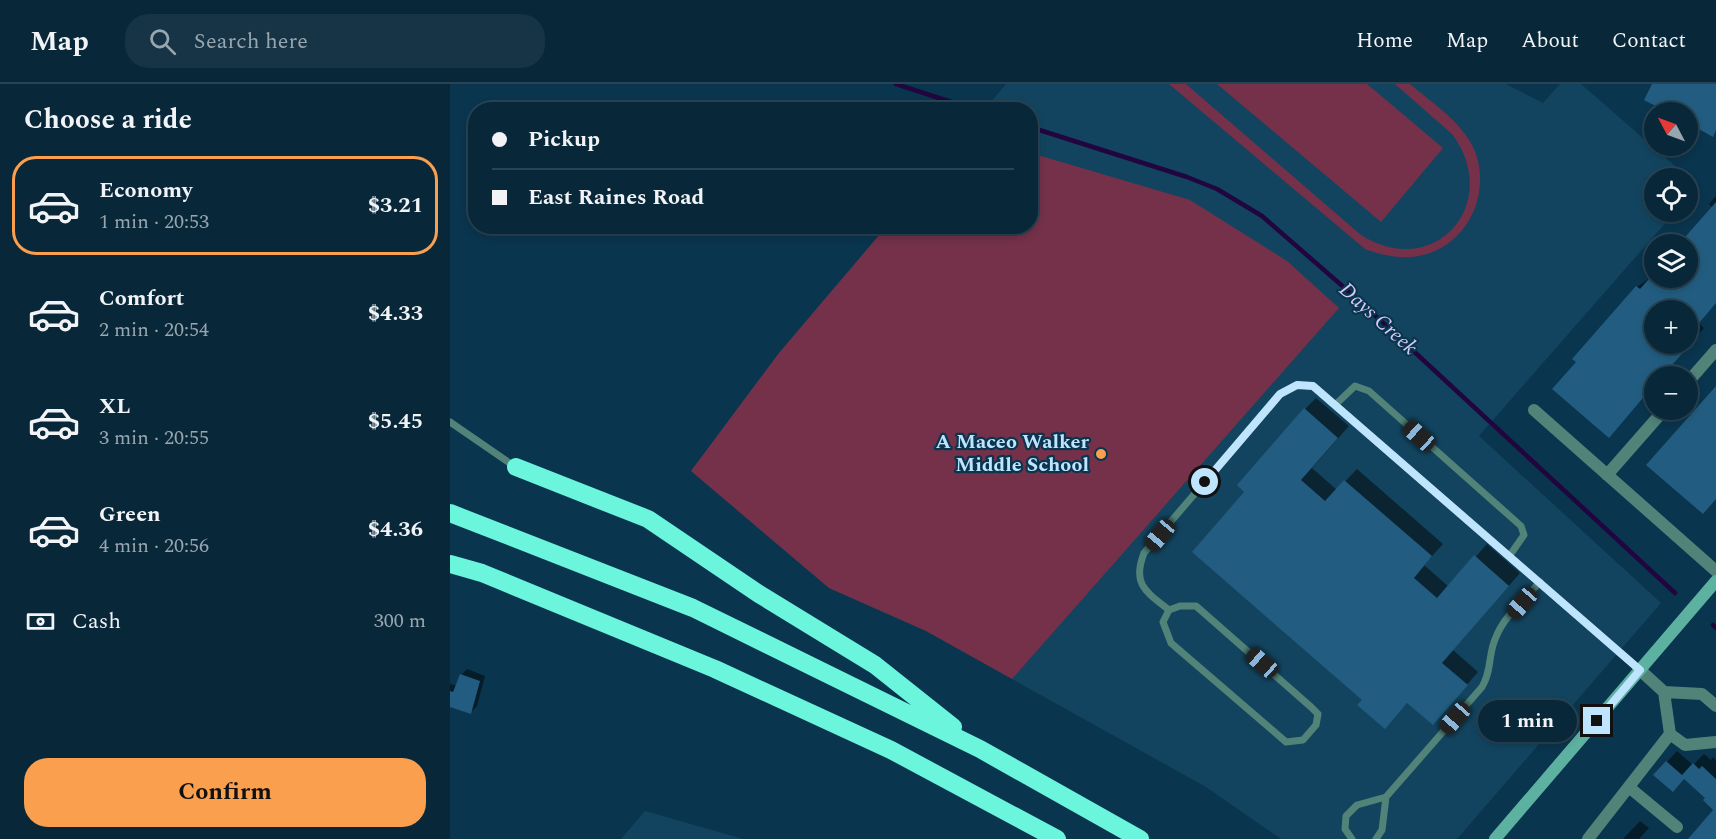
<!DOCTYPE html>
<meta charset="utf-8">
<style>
:root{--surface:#08283a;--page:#163445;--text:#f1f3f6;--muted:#98a6af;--line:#294454;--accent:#fa9f4e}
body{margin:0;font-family:Spectral,serif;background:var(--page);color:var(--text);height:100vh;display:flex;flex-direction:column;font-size:22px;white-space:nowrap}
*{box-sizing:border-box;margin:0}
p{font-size:20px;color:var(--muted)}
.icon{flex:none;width:33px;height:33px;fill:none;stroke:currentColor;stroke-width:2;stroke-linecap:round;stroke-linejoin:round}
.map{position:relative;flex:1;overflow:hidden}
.side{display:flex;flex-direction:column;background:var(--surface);width:450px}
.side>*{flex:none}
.hud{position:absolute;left:18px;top:18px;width:570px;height:132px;border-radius:24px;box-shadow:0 3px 9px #0003,0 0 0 2px var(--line);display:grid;align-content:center;height:132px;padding:0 24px;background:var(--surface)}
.needle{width:39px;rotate:311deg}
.controls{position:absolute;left:1194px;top:18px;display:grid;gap:12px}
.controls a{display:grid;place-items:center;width:54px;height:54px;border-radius:50%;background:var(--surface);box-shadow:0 3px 9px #0003,0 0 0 2px var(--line);font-size:30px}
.end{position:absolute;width:27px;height:27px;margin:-14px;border:8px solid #bfe4fe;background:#111;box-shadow:0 0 0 3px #111}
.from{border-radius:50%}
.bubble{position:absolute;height:42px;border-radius:21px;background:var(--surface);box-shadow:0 3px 9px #0003,0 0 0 2px var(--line);font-size:20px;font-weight:700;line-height:42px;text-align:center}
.car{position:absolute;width:18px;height:36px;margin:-18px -9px;border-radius:8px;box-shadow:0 0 4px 2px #0007;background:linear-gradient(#222 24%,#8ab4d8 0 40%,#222 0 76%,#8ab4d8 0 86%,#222 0)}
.hud b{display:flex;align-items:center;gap:21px;height:57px;font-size:22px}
.hud b+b{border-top:2px solid var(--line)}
.hud i{width:15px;height:15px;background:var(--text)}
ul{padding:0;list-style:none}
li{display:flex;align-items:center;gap:18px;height:99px;margin:0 12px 9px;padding:0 12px;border:3px solid transparent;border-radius:24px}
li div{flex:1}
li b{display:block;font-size:22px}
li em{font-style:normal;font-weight:700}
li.on{border-color:var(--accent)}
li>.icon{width:54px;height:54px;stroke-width:1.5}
h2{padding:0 24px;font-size:27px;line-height:72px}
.pay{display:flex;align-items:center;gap:15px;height:66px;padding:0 24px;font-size:22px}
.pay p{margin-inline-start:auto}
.action{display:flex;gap:12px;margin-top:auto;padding:12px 24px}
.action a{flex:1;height:69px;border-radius:24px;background:var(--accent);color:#111;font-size:24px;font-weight:700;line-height:69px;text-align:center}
header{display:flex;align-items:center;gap:36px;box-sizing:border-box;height:84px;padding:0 30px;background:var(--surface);border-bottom:2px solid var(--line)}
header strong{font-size:28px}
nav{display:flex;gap:33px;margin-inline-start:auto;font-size:21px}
.search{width:420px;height:54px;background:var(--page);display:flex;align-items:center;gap:15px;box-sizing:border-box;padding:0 21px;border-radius:24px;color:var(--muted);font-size:22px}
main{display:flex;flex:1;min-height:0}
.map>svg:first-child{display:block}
.built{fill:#13445f}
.green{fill:#743149}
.shadow{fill:#0007;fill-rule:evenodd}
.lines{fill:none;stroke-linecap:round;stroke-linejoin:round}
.stream{stroke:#21053f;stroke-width:4.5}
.building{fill:#225d81}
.service{stroke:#518379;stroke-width:7}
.minor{stroke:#518379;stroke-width:12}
.secondary{stroke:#5db1a1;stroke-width:12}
.motorway{stroke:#6af5dc;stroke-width:18}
.route{stroke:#bfe4fe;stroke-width:8}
.poi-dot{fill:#fa9f4e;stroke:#0a354e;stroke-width:2}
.labels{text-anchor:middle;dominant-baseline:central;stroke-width:4.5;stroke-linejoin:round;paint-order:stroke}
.poi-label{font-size:20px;font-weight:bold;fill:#bfe4fe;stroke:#0a354e;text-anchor:end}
.water-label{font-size:21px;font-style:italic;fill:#d7c9f5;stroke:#0a354e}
</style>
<header>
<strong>Map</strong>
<div class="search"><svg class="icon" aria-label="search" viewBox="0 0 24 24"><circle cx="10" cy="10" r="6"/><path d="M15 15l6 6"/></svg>Search here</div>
<nav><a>Home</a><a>Map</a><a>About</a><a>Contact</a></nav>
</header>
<main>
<section class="side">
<h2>Choose a ride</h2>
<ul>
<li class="on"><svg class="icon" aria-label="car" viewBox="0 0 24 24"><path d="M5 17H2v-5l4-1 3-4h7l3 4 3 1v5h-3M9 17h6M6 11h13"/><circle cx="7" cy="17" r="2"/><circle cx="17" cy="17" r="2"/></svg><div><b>Economy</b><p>1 min · 20:53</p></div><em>$3.21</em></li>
<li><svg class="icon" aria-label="car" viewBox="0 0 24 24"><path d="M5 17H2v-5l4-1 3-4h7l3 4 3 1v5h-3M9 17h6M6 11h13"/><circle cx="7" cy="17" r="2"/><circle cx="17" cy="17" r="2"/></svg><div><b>Comfort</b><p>2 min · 20:54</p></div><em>$4.33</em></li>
<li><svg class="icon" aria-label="car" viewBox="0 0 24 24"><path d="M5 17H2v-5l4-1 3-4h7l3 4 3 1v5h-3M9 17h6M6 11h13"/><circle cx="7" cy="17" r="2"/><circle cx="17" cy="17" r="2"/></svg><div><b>XL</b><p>3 min · 20:55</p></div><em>$5.45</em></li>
<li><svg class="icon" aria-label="car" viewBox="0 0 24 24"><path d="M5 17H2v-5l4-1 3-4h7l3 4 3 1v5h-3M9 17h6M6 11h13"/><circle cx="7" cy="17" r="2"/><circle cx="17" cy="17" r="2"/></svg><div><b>Green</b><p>4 min · 20:56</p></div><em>$4.36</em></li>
</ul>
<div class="pay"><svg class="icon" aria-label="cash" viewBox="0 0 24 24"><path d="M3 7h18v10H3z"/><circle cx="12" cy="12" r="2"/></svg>Cash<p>300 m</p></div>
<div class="action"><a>Confirm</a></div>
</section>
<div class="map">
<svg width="1266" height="755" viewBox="0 0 1266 755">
<rect width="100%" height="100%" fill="#0a354e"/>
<path class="built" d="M556,0H1056L1093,19L1110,0H1131L1248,102L1238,114V94H1204V128H1225L1029,352L1211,519L1007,755H831L756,703L476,547L379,504L241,387L329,269L436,143L580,142V26L535,25Z
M195,727L293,755H171Z"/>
<path class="green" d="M719,0H736L911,151C986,198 1053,118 1002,50L945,0H960C982,19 1012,38 1024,65C1042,107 1019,160 973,171C953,176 934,172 915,165Z
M767,0H917L993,64L931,138Z
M581,69L740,116L837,177L889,224L562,595L476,547L379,504L241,387L329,269L436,143L580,142Z"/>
<path class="shadow" d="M1266,112V218L1248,239L1254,244L1212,292H1204V301L1168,343L1187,203L1204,191V194H1238V160H1231L1263,124L1259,120ZM1204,226H1238V260H1204Z
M866,314L899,342L862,384L887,406L907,385L993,460L974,481L999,503L1037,460L1070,489L1003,566L1028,588L994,627L958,618L946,631L914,616L796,407L855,325Z
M17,585L35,592L27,622L21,628L0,620V600L7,602L11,591Z
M1227,667L1243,681L1254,670L1261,676L1263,673L1266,676V755H1240L1265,726L1257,714L1235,694L1205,691Z
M1190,737L1199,744L1189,755H1173Z"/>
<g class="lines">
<path class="stream" d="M446,0L526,26
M580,43L737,93L767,105L812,132L905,213L1225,509
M1263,541L1266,544"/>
</g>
<path class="building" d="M1202,0H1266V46L1263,53L1238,39V28H1217L1194,16Z
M1266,118V219L1238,252V226H1204V260H1241L1212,292H1204V301L1159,354L1102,305L1126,278L1122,275L1186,202L1190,205L1204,189V194H1238V160H1229Z
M1266,302V415L1253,430L1196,381Z
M854,324L888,354L851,396L875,417L894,396L982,472L964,494L987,514L1024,471L1059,502L992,579L1018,601L983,641L957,619L935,645L907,621L912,616L742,468L794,408L787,401Z
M10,590L30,597L21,630L0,623V607L3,608Z
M1216,677L1232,691L1243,679L1249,685L1252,682L1266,695V755H1238L1263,726L1253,716L1255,714L1234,695L1223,708L1203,691Z"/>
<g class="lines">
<path class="service" d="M885,321L905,302L919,307L1071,442L1074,451L1060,471
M0,338L64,382
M719,526L713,538L721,559L836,658L853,656L866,641L868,630L861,623L746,522H730L719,526C695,507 682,500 694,469L830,310L847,301L863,302L1190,586
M902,755L895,745L896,732L907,721L936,713L1032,603C1042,587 1038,569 1046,553C1054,532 1076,514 1090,498
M926,755L932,746L936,713"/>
<path class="minor" d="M1238,298L1266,266
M1084,326L1266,487
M1157,391L1214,326
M1190,586L1214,608L1252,610L1266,622
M1214,608L1220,650L1235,661L1266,658
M1180,704L1227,743
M1138,755L1220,650"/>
<path class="secondary" d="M1045,755L1266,497"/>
<path class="motorway" d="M66,383L198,435L309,510L425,581L503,643
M0,429L243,524L530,665L690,755
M0,480L32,489L265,585L441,666L607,755"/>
</g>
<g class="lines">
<path class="route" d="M755,398L830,310L847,301L863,302L1190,586L1147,637"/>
</g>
<circle class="poi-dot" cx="651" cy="370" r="6"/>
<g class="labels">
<g class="poi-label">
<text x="639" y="358">A Maceo Walker<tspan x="639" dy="23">Middle School</tspan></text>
</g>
<g class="water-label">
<text transform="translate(928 235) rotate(42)">Days Creek</text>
</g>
</g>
</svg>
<div class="controls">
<a><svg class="needle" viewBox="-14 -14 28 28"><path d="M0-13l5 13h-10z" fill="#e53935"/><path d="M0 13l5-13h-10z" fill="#98a6af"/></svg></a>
<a><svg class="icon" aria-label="locate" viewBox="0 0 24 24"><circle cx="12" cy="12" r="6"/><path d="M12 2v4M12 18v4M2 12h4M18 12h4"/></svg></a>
<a><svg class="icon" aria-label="layers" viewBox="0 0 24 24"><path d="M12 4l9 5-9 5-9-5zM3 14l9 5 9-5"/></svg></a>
<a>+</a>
<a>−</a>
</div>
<i class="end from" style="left:755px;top:398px"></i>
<i class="end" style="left:1147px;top:637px"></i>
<div class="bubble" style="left:1028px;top:616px;width:99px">1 min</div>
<i class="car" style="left:969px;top:352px;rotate:312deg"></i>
<i class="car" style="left:710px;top:451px;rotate:220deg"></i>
<i class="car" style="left:1072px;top:519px;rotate:221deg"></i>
<i class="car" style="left:812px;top:579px;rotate:311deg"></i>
<i class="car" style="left:1005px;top:634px;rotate:221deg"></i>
<div class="hud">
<b><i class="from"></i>Pickup</b>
<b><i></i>East Raines Road</b>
</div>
</div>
</main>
